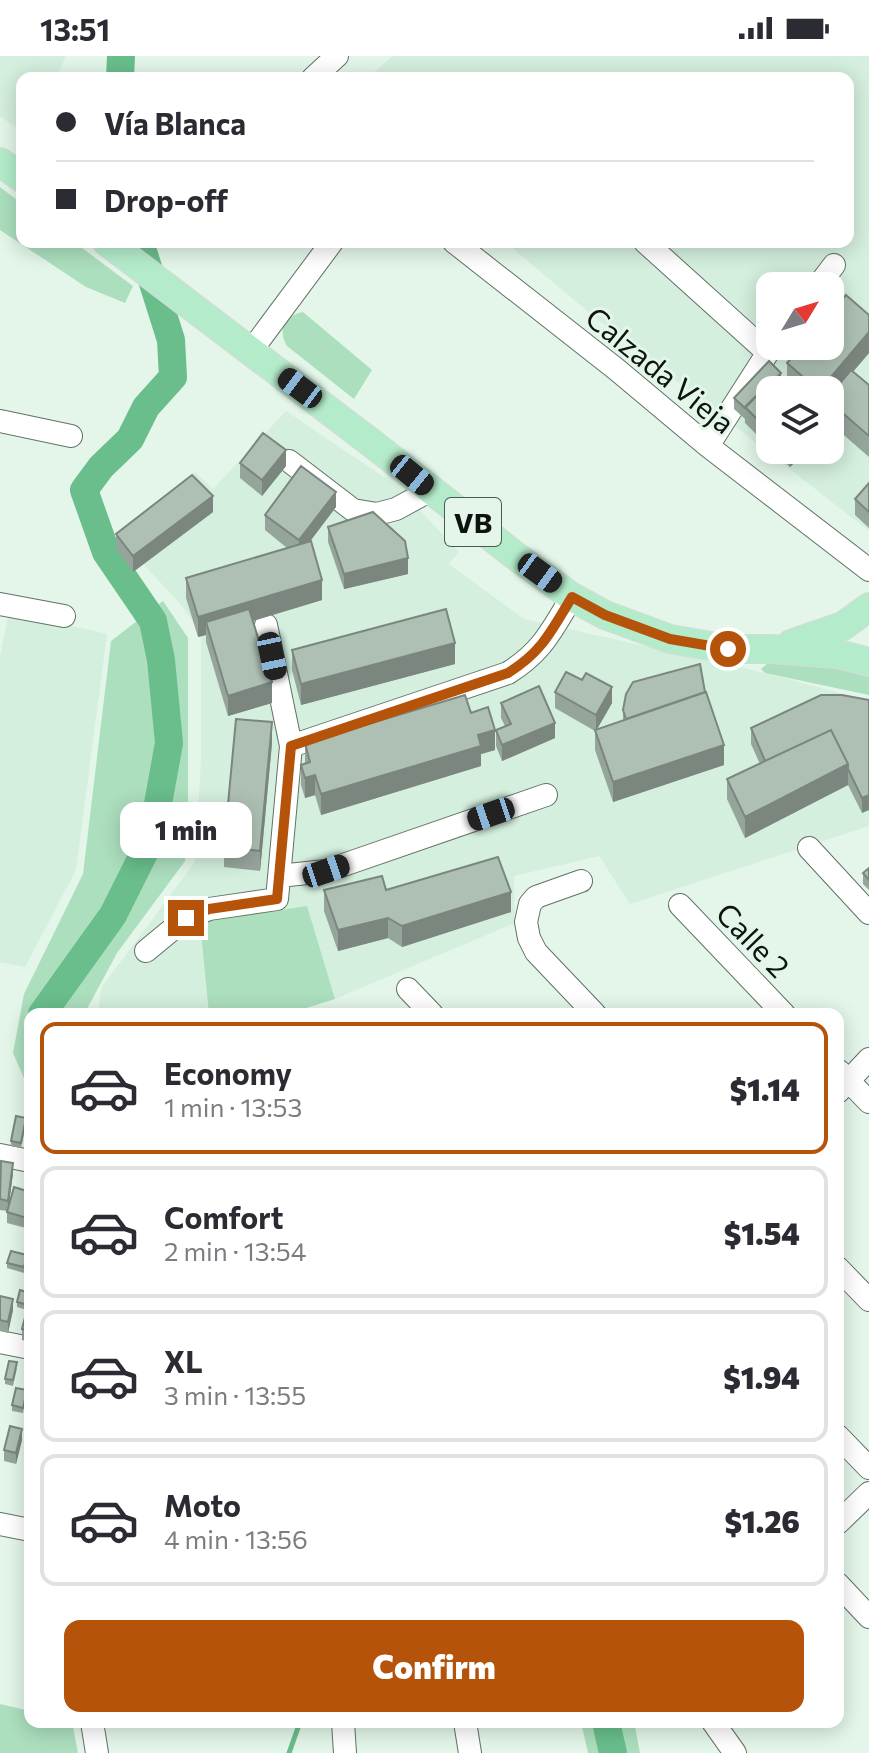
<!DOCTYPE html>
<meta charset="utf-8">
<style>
:root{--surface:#fff;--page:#f7f7f7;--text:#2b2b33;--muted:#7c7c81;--line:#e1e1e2;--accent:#b45309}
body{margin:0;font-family:Commissioner,sans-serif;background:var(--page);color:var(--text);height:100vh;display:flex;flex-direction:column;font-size:30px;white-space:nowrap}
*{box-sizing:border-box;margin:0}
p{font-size:26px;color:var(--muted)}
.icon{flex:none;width:44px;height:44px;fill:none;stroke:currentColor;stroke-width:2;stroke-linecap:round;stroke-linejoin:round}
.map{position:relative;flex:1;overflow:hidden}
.drawer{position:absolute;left:24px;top:952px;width:820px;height:720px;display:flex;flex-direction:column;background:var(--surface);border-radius:16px;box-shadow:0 4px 20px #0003}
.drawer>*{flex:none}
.hud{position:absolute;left:16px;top:16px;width:838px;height:176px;border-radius:16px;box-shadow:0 4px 20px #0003;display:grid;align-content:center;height:176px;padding:0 40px;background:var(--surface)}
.needle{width:52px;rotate:52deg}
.buttons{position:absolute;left:756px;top:216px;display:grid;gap:16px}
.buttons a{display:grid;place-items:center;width:88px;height:88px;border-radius:16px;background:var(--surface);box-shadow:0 4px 20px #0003;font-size:40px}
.end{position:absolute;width:36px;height:36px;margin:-18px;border:10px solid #b45309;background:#fff;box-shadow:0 0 0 4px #fff}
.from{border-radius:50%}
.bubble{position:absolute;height:56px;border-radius:16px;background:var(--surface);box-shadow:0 4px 20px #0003;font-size:26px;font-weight:800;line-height:56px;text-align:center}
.car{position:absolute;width:24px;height:48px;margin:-24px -12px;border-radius:10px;box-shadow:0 0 6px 2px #0007;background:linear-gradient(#222 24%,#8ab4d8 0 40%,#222 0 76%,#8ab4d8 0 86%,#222 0)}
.hud b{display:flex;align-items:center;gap:28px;height:76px;font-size:30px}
.hud b+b{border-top:2px solid var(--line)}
.hud i{width:20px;height:20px;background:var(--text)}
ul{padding:14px 0 0;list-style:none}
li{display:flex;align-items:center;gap:24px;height:132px;margin:0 16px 12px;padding:0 24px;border:4px solid var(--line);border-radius:16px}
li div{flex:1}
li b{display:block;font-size:30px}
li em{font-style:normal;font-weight:800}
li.active{border-color:var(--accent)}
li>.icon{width:72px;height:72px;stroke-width:1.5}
.cta{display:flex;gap:16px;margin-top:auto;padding:16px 40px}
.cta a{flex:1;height:92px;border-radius:16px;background:var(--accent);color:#fff;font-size:32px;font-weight:800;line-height:92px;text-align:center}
.status{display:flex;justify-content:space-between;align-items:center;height:56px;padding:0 40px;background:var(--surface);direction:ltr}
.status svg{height:22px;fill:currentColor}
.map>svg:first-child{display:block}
.built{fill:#d4efdd;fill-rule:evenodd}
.green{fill:#acdfbe}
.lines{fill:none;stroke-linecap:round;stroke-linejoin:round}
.stream{stroke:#69be8c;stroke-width:5}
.river{stroke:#69be8c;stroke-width:28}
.minor-casing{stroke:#617166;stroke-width:24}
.major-casing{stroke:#d8d9d9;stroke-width:30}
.minor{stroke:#fff;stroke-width:22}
.major{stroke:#b4eccb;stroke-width:28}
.wall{fill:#96a59b}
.shaded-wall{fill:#7a867e}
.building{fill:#aec0b4;stroke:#7a867e;stroke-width:2}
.route{stroke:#b45309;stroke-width:10}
.labels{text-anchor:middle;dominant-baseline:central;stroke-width:6;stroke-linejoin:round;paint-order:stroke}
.shield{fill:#e3f6e9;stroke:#4d5851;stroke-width:2}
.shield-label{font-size:28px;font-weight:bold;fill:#0d1410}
.street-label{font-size:30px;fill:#0d1410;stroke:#e3f6e9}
</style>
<div class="status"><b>13:51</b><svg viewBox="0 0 49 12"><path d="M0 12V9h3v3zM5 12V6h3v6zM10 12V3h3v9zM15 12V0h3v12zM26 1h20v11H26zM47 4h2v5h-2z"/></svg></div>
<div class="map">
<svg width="869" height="1697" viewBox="0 0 869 1697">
<rect width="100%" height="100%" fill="#e3f6e9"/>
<path class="built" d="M0,0H66L56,22H22V68L18,73L0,60Z
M393,0H869V475L592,259L505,186H848V22H367ZM770,230H830V290H770ZM770,334H830V394H770Z
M286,355L397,430L459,496L449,508L524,563L765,617L869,645V770L630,848L599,800L514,820L515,867L335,943L287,958H98L101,932L195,806L201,704V577L182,550L119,482L195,416L213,433Z
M9,556L107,578L76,814L25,911L0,906V600Z"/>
<path class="green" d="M0,131L22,148V186H74L133,230L125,247L86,231L0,174Z
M303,256L372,314L354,343L287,290C277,274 285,259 303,256Z
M163,545L188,582V773L185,805L117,897L88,951L86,958H30V1036L13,997L24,938L83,818L111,585Z
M788,603L869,616V639L765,617L761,613L769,606Z
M307,850L335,943L287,958H209L200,866Z
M0,1648L30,1655V1666H72L78,1697H0Z
M581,1666H634L640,1697H588Z"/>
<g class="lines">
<path class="stream" d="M289,1697L300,1666"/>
<path class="river" d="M120,22L121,0
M42,958L113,859L152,781L169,687L161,604L153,565L106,496L84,434L101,411L130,383L146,351L173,321L171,284L140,186
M606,1666L613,1697"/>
<g class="minor-casing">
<path id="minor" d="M313,22L337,0
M454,186L616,313L708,390L869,514
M645,186L767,296
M818,230L834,209
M251,295L332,186
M0,365L71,380
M708,390L772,290
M289,405L353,454L377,458L396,453L431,434
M0,548L64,560
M291,690L508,617C543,595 551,575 572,541
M809,792L869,857
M279,820L326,815L546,739
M581,825L536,841L530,848L526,866L529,882L536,896L595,958
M680,849L784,958
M146,895L186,862L209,853L277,843L291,690L266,569
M408,933L432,958
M839,1015L869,1046
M838,1036L869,1003
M0,1099L30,1105
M838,1212L869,1244
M0,1286L30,1292
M838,1380L869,1412
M838,1467L869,1437
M0,1468L30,1474
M838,1528L869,1561
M92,1666L97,1697
M343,1666L345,1697
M465,1666L470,1697
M713,1666L735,1697"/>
</g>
<g class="major-casing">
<path id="major" d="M0,106L22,122
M107,186L374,389L513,498L572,541L605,559L670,583L728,593H770L838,598L869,606
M791,588L843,570L869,551"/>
</g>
<use href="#minor" class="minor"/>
<use href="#major" class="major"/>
</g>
<path class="wall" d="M869,259V297L853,316L869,329V401L830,367V334H794L787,328V307Z
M781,327L770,334V392L745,367V363L734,353V342Z
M772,394H807L790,411Z
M240,407L286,410L262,440L240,422Z
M869,427V472L855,459V443Z
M336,451L310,485L322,544L253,565L272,647L228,660L206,586V579L198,581L186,542V522L287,492L265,474V459Z
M213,456L133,516L116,493V478Z
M328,471L408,518L344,533L328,486Z
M292,594L455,608L301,649L292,614Z
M555,636L612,647L597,673L623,664V654L705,636L724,709L613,746L595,694V675L555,652Z
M869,644L862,757L848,729L745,782L727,743V723L760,708L751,688V672Z
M501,647L555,682L502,705L496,690V674L505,670L501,662Z
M471,657L495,694L481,698V710L321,759L315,739L305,742L301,729V709L305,707V687Z
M272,687L260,815L224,811V791Z
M869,812V834L863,828V817Z
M324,834H386L511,856L402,891L388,882L338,895L324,855Z
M26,1067L21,1092L11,1090V1085Z
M0,1113L13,1117L9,1148L30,1136V1173L7,1167V1155L0,1154Z
M27,1205L24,1217L7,1212V1207Z
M30,1237V1286L22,1284V1273L27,1254L17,1251V1246Z
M0,1240L13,1254L8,1277L0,1275Z
M17,1312L13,1330L5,1328V1323Z
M30,1315V1362L25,1361L27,1328Z
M27,1334L23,1357L12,1355V1349Z
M22,1384L16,1408L4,1405V1394Z"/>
<path class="shaded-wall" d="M869,276V297L830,342V334H820Z
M781,317V327L775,334H770V339L747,354Z
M286,394V410L262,440V424Z
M792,394H807L790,411V396Z
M336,436V451L299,500V484Z
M213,440V456L133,516V500Z
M408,502V518L344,533V518Z
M322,524V544L209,578L206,566V579L198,581V561Z
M455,587V608L301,649V628Z
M272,626V647L228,660V640Z
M612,631V647L596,675V659Z
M272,666V687L260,815V795Z
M555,667V682L502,705V689Z
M495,674V694L481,698V710L321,759V738L478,679Z
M724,689V709L613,746V726Z
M848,708V729L745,782V761Z
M315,719V739L305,742V722Z
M869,739V754L862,757V742Z
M511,836V856L402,891V870Z
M388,862V882L338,895V874Z
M13,1107V1117L8,1155V1145Z
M13,1243V1254L8,1277V1266Z
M22,1373V1384L16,1408V1397Z"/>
<path class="building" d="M846,239L869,259V276L820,334H818L787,307L802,290H830V257Z
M769,305L781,317L765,334L763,333L745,352L734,342Z
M851,314L869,329V380L830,346V339Z
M763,333L770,339V376L745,351Z
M263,377L286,394L262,424L240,407Z
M301,410L336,436L299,484L265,459Z
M192,419L213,440L133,500L116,478Z
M869,427V456L855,443Z
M373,456L405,485L408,502L344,518L328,471Z
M311,485L322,524L198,561L186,522Z
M249,553L272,626L228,640L206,566Z
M446,553L455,587L301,628L292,594Z
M700,608L705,636L626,663L623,654L626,638L633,626Z
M566,616L582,624L586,617L612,631L596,659L555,636Z
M539,630L555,667L502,689L496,674L511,668L501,647Z
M706,636L724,689L613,726L595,674Z
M465,639L471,657L488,651L495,674L478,679L481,690L321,738L315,719L305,722L301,709L310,706L305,687Z
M821,639H842L869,644V739L862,742L848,713V708L831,674L765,705L751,672Z
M236,663L272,666L260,795L224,791Z
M831,674L848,708L745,761L727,723Z
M498,801L511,836L402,870L388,862L338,874L324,834L382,820L386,834Z
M869,812V824L863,817Z
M16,1060L26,1062L21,1087L11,1085Z
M1,1105L13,1107L8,1145L0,1143Z
M14,1131L30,1136V1163L7,1156Z
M11,1195L27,1199L24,1211L7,1207Z
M20,1234L30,1237L28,1249L17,1246Z
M0,1240L13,1243L8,1266L0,1264Z
M30,1242V1275L22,1273Z
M9,1305L17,1306L13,1324L5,1323Z
M16,1332L27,1334L23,1352L12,1349Z
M28,1337L30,1338V1351L25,1350Z
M10,1370L22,1373L16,1397L4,1394Z"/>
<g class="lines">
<path class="route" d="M186,862L209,853L277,843L291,690L508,617C543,595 551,575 572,541L605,559L670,583L728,593"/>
</g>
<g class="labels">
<rect class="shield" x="445" y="442" width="56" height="48" rx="6"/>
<g class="shield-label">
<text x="473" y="466">VB</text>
</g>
<g class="street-label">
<text transform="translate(661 313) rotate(39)">Calzada Vieja</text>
<text transform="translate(754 883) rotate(46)">Calle 2</text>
</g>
</g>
</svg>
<div class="buttons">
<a><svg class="needle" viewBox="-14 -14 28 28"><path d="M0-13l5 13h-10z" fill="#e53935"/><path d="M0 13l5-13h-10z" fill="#7c7c81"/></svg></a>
<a><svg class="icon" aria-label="layers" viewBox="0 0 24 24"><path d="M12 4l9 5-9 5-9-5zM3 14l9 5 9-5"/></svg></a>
</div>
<i class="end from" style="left:728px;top:593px"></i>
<i class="end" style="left:186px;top:862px"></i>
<div class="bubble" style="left:120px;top:746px;width:132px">1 min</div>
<i class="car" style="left:300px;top:332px;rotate:307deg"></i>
<i class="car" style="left:412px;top:419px;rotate:129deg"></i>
<i class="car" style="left:540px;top:517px;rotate:126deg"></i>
<i class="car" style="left:272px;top:600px;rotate:168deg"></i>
<i class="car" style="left:491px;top:758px;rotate:251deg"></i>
<i class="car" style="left:326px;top:815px;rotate:71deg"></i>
<div class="hud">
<b><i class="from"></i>Vía Blanca</b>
<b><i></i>Drop-off</b>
</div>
<section class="drawer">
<ul>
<li class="active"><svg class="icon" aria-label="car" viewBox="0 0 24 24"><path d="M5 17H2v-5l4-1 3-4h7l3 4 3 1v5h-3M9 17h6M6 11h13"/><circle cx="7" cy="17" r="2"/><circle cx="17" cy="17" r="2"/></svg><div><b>Economy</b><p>1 min · 13:53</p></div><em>$1.14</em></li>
<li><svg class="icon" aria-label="car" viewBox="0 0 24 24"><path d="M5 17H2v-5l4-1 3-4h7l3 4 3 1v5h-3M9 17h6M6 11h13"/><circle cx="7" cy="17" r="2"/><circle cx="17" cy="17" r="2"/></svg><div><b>Comfort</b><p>2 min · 13:54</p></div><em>$1.54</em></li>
<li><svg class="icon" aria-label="car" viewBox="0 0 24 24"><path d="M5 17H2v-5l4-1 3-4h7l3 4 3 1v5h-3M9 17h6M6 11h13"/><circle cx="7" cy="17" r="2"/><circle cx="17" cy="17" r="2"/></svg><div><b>XL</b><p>3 min · 13:55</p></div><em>$1.94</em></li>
<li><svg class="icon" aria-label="car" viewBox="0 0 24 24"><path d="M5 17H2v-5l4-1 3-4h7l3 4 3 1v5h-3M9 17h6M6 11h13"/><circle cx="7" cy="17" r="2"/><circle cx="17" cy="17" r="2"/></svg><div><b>Moto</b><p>4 min · 13:56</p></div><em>$1.26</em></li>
</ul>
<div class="cta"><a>Confirm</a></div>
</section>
</div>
